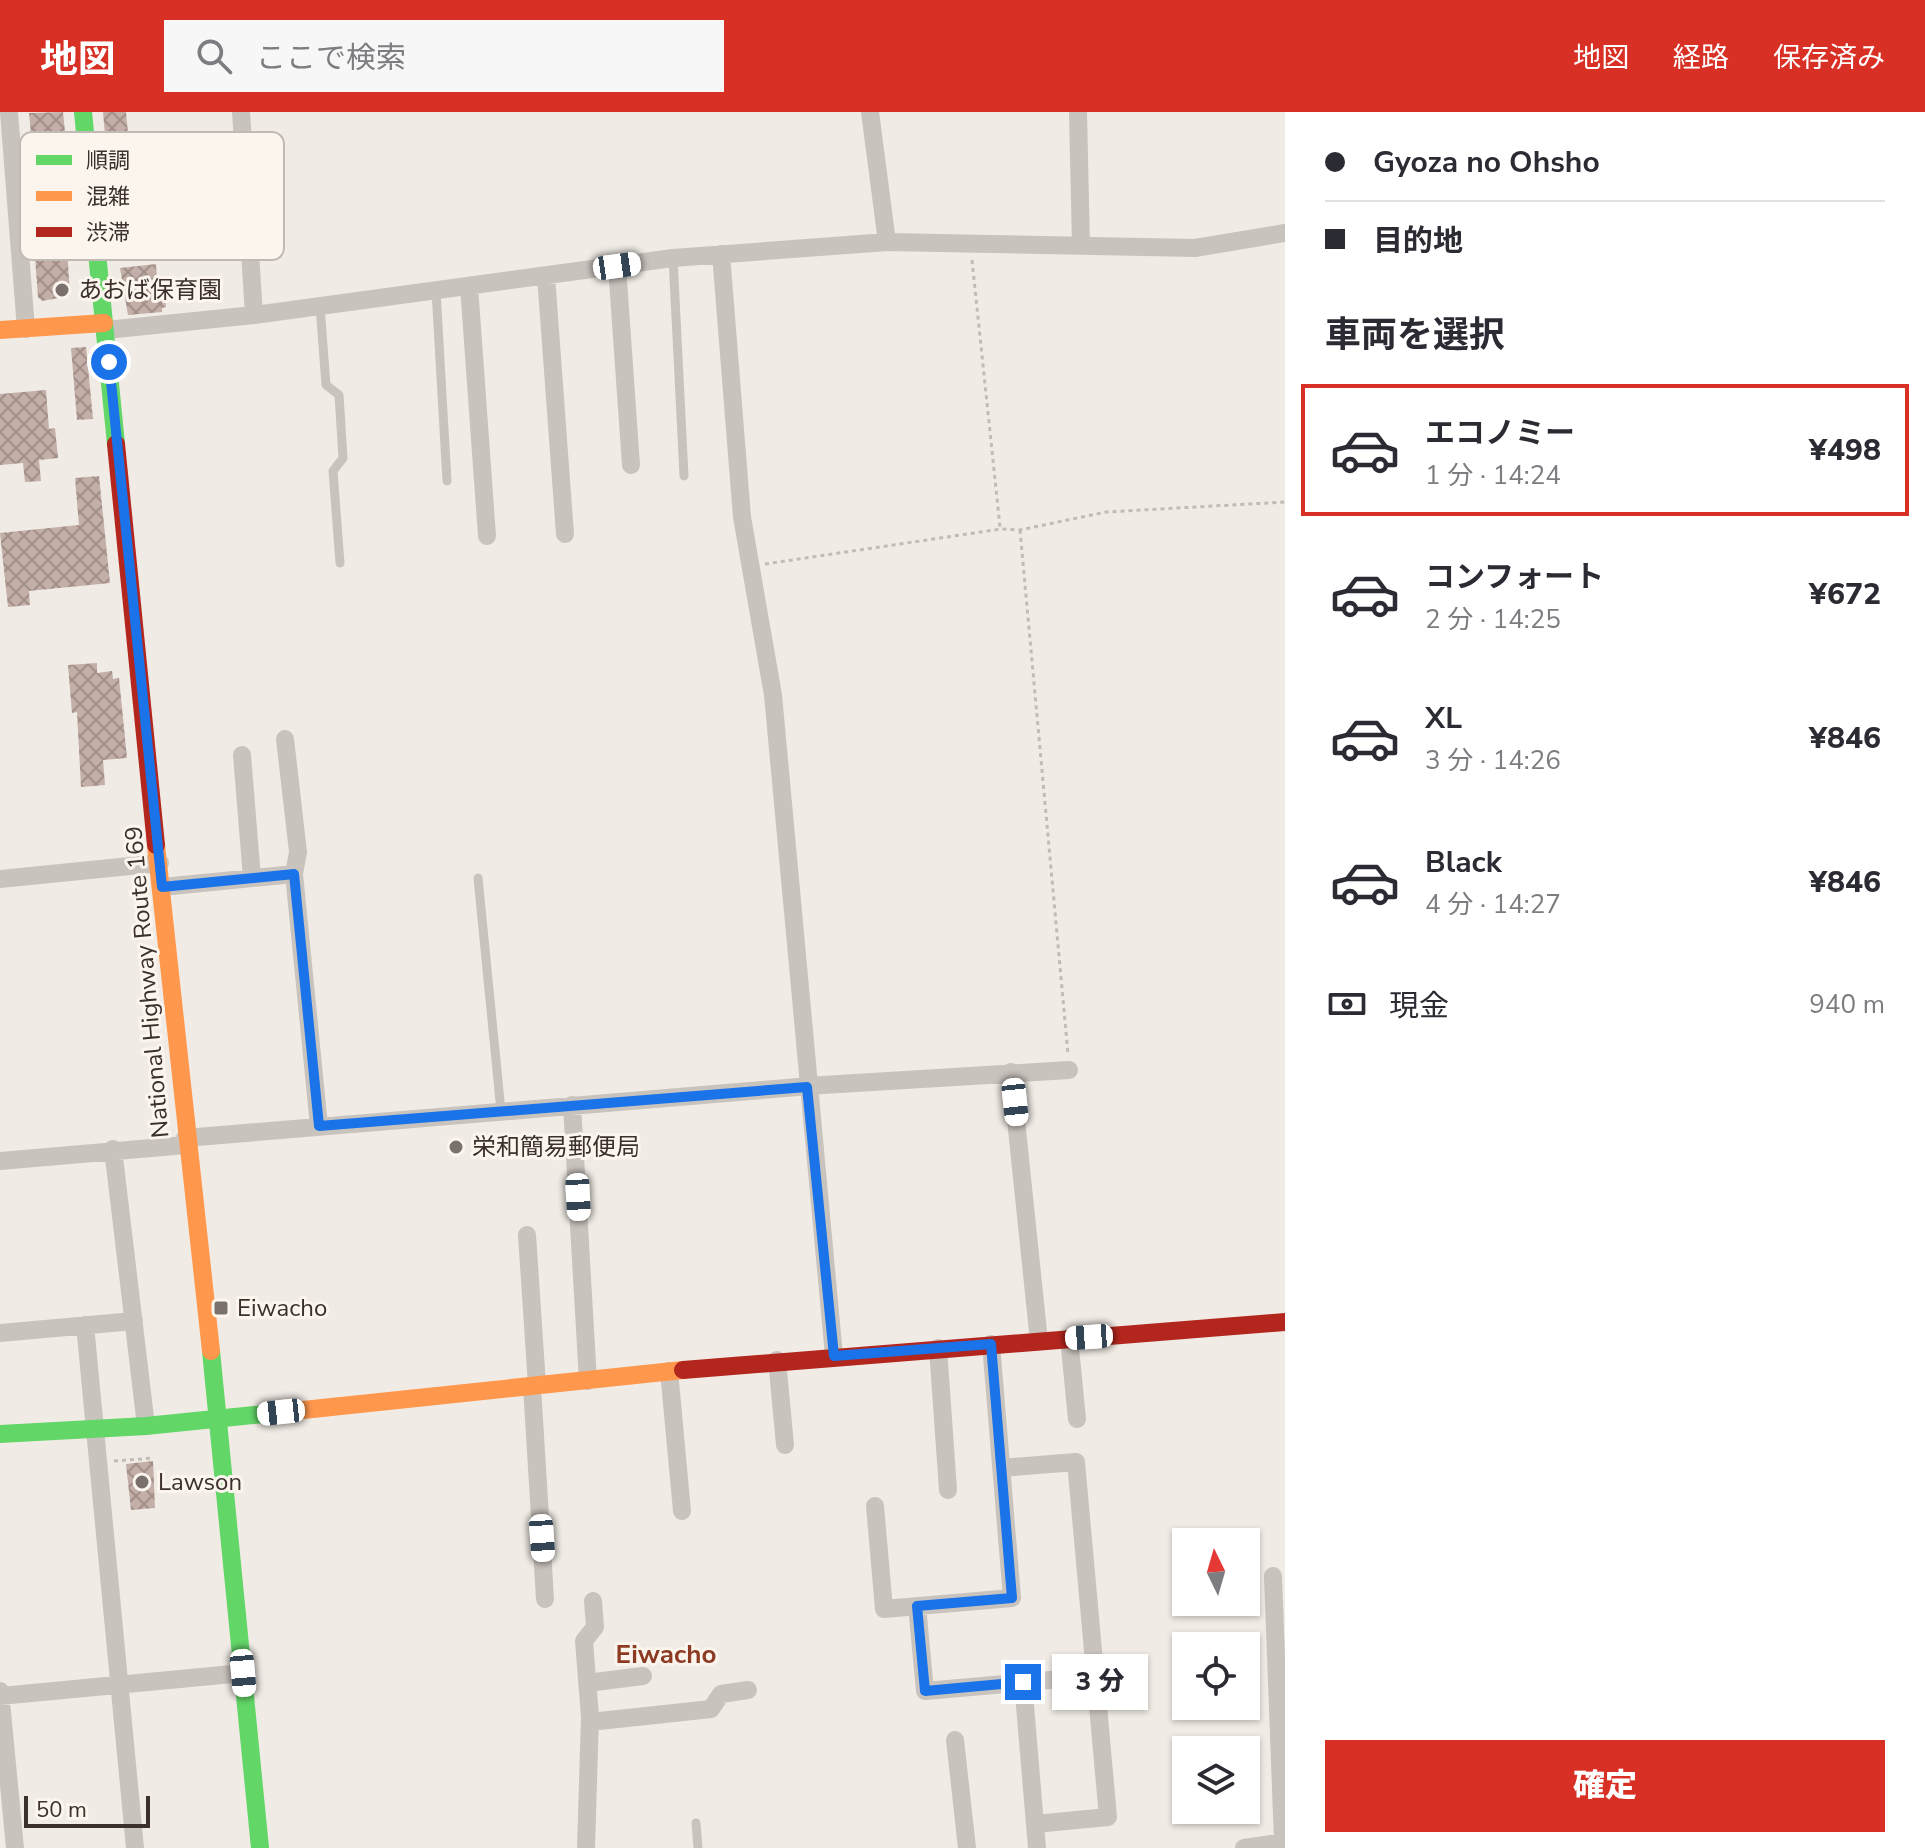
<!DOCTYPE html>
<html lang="ja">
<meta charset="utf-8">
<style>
:root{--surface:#fff;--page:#f7f7f7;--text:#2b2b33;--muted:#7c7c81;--line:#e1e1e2;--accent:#d93025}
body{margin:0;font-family:"Nunito Sans","Noto Sans JP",sans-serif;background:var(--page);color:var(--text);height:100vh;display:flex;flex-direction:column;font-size:30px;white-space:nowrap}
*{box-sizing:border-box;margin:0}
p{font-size:26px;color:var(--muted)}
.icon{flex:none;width:44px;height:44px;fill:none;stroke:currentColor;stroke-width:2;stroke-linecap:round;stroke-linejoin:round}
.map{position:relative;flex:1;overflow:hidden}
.side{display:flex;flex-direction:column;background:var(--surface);width:640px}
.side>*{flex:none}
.top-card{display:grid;align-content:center;height:176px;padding:0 40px;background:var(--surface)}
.needle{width:52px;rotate:355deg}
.buttons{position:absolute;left:1172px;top:1416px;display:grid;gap:16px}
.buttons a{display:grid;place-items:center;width:88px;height:88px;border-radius:0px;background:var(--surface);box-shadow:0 2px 6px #0004;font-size:40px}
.scale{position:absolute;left:24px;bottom:20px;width:126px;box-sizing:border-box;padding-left:8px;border:4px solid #3b302b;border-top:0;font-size:22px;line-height:28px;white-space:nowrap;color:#3b302b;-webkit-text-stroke:6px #fbf5ee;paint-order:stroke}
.end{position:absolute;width:36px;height:36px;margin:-18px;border:10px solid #1a73e8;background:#fff;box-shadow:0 0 0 4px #fff}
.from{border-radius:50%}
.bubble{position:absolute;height:56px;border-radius:0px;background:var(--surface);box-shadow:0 2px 6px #0004;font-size:26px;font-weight:800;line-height:56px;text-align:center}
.car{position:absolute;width:24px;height:48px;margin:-24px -12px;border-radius:10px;box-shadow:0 0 6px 2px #0007;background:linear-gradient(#fff 24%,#345 0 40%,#fff 0 76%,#345 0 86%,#fff 0)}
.top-card b{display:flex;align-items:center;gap:28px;height:76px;font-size:30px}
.top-card b+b{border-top:2px solid var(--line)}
.top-card i{width:20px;height:20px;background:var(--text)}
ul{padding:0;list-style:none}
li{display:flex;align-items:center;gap:24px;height:132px;margin:0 16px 12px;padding:0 24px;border:4px solid transparent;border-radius:0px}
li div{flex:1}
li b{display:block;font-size:30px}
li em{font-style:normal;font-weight:800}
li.selected{border-color:var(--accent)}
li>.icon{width:72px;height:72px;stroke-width:1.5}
h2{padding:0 40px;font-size:36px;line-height:96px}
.pay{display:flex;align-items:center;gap:20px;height:88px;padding:0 40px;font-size:30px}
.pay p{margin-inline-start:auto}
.cta{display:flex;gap:16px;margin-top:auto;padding:16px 40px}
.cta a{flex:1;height:92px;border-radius:0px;background:var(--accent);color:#fff;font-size:32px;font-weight:800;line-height:92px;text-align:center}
header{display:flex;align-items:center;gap:48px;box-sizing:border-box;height:112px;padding:0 40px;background:var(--accent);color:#fff}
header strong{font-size:38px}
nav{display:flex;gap:44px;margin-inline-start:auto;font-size:28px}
.search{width:560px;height:72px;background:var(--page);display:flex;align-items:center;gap:20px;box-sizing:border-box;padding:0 28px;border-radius:0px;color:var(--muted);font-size:30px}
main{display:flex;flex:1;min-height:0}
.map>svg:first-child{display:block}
.building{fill:url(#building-cross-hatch)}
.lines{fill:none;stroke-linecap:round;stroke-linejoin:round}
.path{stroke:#c2bbb6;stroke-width:3;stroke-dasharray:4 4;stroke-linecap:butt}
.lane{stroke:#c9c3be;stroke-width:9}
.street{stroke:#c9c3be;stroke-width:18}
.fast{stroke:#63d668;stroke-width:18}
.slow{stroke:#ff974d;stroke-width:18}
.jam{stroke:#b3261e;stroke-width:18}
.route{stroke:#1a73e8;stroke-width:10}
.poi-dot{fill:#7a716c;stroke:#fbf5ee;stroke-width:3}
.labels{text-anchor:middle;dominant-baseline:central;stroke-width:6;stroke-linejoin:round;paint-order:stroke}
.poi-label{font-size:24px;fill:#3b302b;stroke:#fbf5ee;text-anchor:start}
.street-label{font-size:24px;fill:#3b302b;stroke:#fbf5ee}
.neighbourhood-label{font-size:26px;font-weight:bold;fill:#8c3b22;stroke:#fbf5ee}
.key{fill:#fbf5ee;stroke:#c1bab4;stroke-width:2}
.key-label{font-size:22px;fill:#3b302b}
</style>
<header>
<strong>地図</strong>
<div class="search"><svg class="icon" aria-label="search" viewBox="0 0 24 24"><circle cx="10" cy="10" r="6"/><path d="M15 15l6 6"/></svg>ここで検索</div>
<nav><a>地図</a><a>経路</a><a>保存済み</a></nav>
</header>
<main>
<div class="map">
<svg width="1285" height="1736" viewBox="0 0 1285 1736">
<defs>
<pattern id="building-cross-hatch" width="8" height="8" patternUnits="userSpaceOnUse" patternTransform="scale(2)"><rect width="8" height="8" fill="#c3afa7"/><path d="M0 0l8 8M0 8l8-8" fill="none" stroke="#a08f88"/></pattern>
</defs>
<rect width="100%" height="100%" fill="#f0ebe5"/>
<path class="building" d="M63,0L75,118L66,119L70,184L42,189L38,185L35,145L50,144L48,96L44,50L34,51L29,1Z
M103,0H126L128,21L105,23Z
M156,152L157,169L163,168L166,195L162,196V200L128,203L120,156Z
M86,235L93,307L77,308L71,236Z
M46,278L49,317L55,316L58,346L39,348L41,369L25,370L23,351L0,353V282Z
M99,364L110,471L29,479L30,493L8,495L0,421L79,413L75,366Z
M97,551V561L112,559L113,567L119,566L127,646L103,648L105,673L81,675L77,600L72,601L68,553Z
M153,1349L155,1396L131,1398L126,1352Z"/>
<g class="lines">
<path class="path" d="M972,148L1000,415
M1020,418L1068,942
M765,452L1001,417L1020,418L1106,400L1285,390
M114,1349L154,1346"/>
<path class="lane" d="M673,146L684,364
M436,179L447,369
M320,194L326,273L339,283L343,346L333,359L340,451
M478,766L501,999
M696,1711L698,1736"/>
<path class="street" d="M9,0L26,217
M241,0L254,203
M870,0L887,130
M1078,0L1081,134
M721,142L742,405L773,583L834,1244
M617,154L631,353
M546,164L565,422
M469,174L487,424
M106,218L254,203L673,146L887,130L1195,136L1285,121
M285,627L298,740L294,762
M242,643L252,766
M0,767L160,751
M162,775L294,762L319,1014
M1011,960L1039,1229
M572,993L588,1269
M185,1026L823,973L1069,958
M113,1037L146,1314
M0,1049L186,1033
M527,1123L537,1273
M85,1213L135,1736
M0,1221L134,1209
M1069,1226L1077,1307
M938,1236L948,1378
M777,1248L785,1333
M669,1259L682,1399
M532,1274L545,1487
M1001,1356L1076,1350L1108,1705L1035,1712
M875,1394L884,1497L1012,1486L991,1232
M1273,1464L1283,1730
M917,1494L925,1579L1096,1564
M1023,1570L1037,1736
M587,1571L643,1564
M0,1579L15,1736
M0,1584L243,1561
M590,1610L711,1597L721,1582L748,1578
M955,1628L967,1736
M586,1736L590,1605L584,1529L595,1515L593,1489
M1244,1736L1285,1730"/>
<path class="fast" d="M83,0L116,332
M211,1239L260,1736
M0,1322L146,1314L303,1298"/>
<path class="slow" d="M0,218L104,211
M156,733L211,1239
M303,1298L683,1258"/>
<path class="jam" d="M116,332L156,733
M683,1258L1285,1210"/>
</g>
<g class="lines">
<path class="route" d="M109,250L162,775L294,762L319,1014L807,975L834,1244L991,1232L1012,1486L917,1494L925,1579L1023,1570"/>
</g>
<g class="poi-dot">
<circle cx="62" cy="178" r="8"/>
<circle cx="456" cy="1035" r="8"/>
<rect x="213" y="1188" width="16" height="16" rx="4"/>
<circle cx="142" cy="1370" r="8"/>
</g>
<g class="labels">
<g class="poi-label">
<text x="78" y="178">あおば保育園</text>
<text x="472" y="1035">栄和簡易郵便局</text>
<text x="237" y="1196">Eiwacho</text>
<text x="158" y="1370">Lawson</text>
</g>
<g class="street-label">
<text transform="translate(147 870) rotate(-95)">National Highway Route 169</text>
</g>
<g class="neighbourhood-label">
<text x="666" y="1542">Eiwacho</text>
</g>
</g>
<rect x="20" y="20" width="264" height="128" rx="12" class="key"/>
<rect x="36" y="43" width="36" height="10" fill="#63d668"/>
<rect x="36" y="79" width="36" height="10" fill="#ff974d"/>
<rect x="36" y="115" width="36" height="10" fill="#b3261e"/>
<g class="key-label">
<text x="86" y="56">順調</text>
<text x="86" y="92">混雑</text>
<text x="86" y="128">渋滞</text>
</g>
</svg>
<div class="buttons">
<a><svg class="needle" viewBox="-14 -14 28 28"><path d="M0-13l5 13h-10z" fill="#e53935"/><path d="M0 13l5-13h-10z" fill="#7c7c81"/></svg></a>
<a><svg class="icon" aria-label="locate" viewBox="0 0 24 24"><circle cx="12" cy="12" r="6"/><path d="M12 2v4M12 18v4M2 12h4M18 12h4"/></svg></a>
<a><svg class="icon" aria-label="layers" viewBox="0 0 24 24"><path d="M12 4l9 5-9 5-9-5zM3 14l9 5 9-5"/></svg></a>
</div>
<div class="scale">50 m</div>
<i class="end from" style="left:109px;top:250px"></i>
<i class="end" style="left:1023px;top:1570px"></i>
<div class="bubble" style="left:1052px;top:1542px;width:96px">3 分</div>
<i class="car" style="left:617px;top:154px;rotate:82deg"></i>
<i class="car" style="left:1015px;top:990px;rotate:174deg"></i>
<i class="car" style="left:578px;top:1085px;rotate:177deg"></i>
<i class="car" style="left:1089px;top:1225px;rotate:266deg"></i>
<i class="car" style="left:281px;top:1300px;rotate:264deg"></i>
<i class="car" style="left:542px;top:1426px;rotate:176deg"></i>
<i class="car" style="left:243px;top:1561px;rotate:175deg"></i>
</div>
<section class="side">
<div class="top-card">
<b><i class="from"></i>Gyoza no Ohsho</b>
<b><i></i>目的地</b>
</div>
<h2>車両を選択</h2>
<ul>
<li class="selected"><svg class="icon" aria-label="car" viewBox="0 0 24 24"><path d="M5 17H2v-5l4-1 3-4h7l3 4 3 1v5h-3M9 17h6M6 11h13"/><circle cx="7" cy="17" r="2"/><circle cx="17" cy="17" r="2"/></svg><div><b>エコノミー</b><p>1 分 · 14:24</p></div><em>¥498</em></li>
<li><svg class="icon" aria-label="car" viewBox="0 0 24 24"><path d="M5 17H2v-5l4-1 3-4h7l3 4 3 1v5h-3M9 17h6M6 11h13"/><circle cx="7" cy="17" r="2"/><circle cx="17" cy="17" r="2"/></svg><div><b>コンフォート</b><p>2 分 · 14:25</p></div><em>¥672</em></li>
<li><svg class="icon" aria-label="car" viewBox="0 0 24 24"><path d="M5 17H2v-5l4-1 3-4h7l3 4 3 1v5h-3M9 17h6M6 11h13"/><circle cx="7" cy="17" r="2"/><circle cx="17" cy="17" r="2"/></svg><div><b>XL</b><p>3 分 · 14:26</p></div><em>¥846</em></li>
<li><svg class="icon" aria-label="car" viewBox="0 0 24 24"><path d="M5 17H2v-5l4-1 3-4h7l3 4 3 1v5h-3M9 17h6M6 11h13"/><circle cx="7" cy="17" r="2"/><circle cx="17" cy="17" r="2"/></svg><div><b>Black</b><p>4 分 · 14:27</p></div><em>¥846</em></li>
</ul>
<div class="pay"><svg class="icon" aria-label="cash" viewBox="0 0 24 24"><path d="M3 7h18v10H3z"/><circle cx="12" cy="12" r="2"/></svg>現金<p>940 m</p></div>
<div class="cta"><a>確定</a></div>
</section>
</main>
